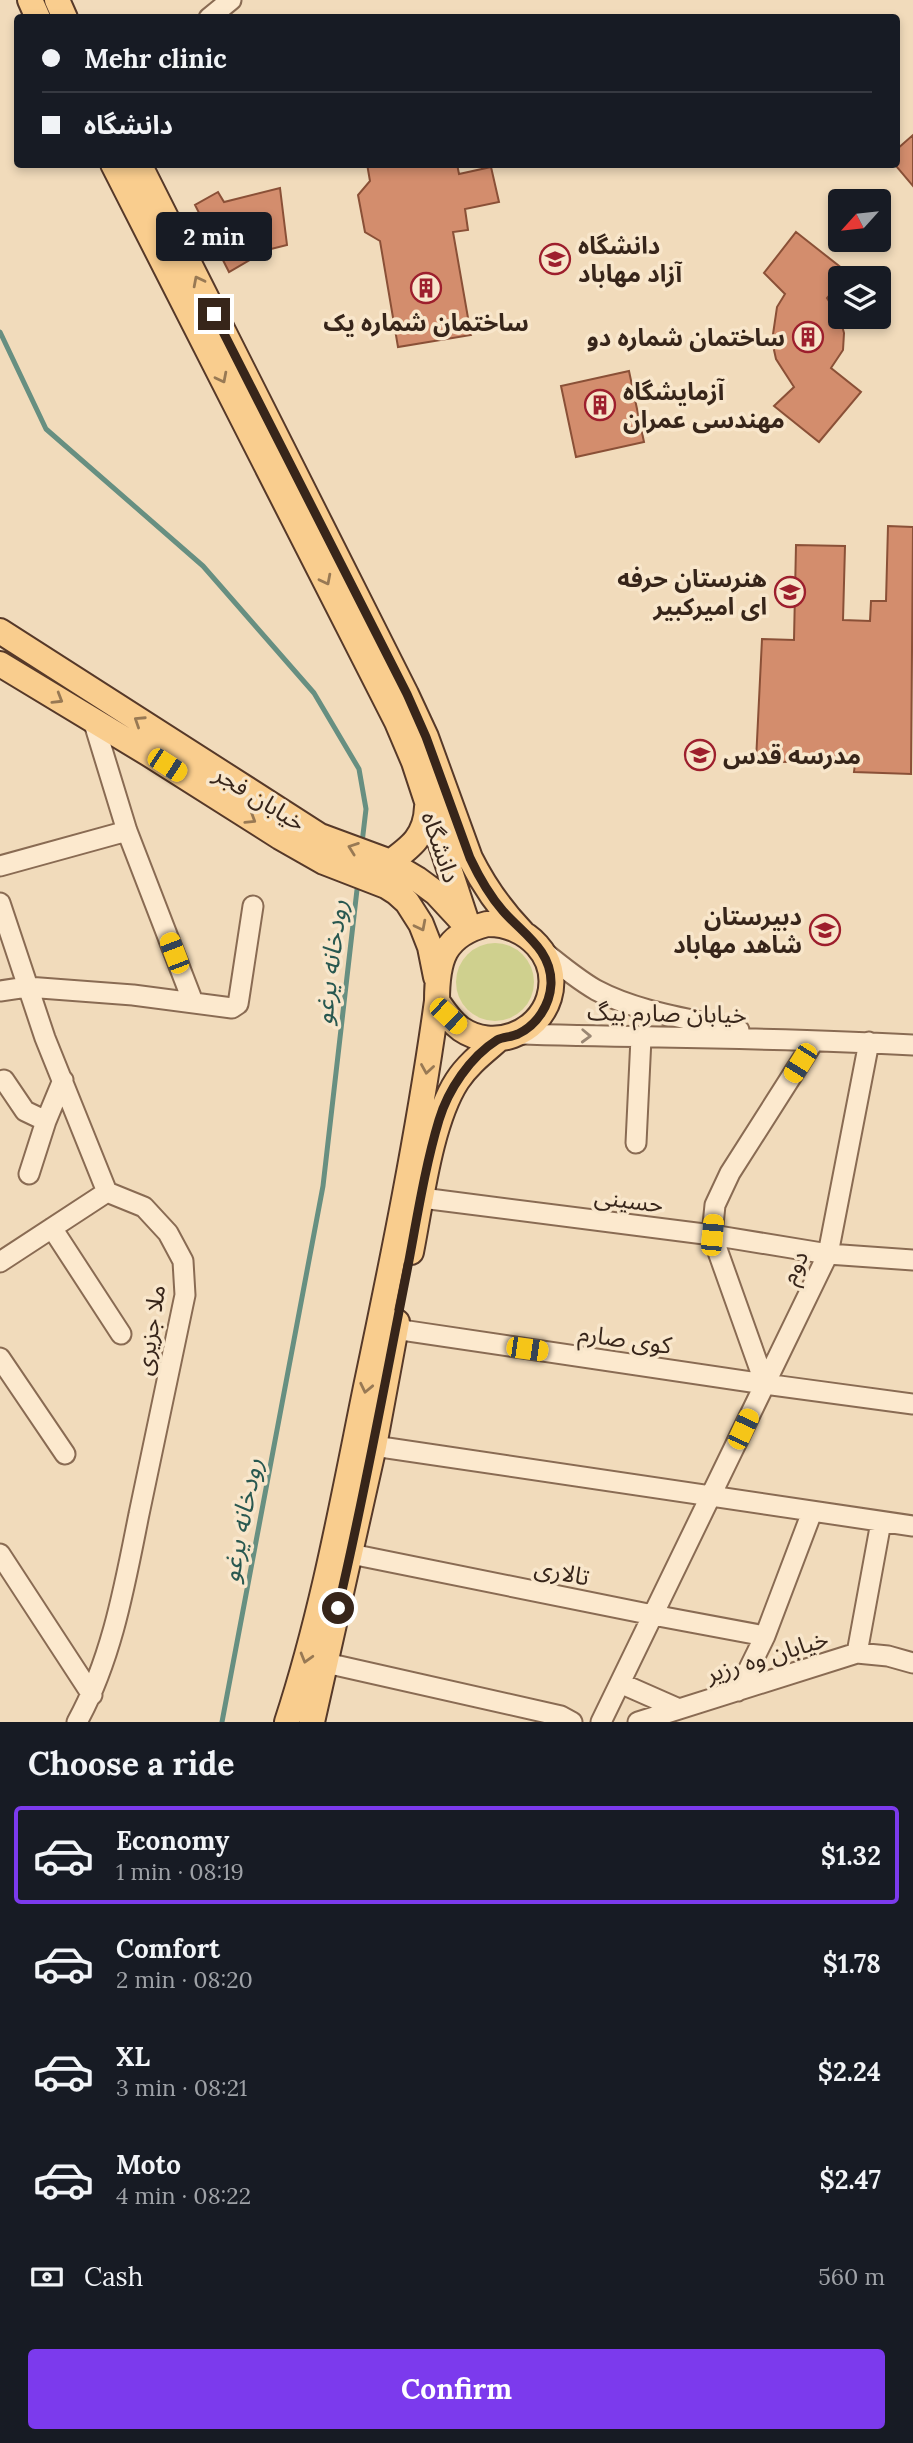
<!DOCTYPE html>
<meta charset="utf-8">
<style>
:root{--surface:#171b24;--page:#242831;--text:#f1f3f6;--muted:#9ea1a6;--line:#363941;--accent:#7c3aed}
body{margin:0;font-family:Lora,"Noto Sans Arabic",serif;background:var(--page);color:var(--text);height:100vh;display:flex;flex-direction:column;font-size:26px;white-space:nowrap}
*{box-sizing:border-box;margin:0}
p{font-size:23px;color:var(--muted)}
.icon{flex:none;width:38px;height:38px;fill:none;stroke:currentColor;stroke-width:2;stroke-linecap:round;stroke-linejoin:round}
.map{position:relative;height:1722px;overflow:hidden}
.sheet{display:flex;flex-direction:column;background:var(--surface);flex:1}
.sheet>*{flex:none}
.top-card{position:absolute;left:14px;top:14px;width:886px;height:154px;border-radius:7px;box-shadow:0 4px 10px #0003;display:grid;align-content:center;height:154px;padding:0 28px;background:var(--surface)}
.needle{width:46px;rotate:243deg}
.buttons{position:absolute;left:828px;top:189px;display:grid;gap:14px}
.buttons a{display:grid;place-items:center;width:63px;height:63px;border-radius:7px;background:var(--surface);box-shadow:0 4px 10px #0003;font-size:35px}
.end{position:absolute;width:32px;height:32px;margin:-16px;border:9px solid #37251a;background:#fff;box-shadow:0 0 0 4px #fff}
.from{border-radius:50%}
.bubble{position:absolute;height:49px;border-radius:7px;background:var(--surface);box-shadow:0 4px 10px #0003;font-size:23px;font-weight:700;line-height:49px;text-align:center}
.car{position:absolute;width:21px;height:42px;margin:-21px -10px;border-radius:9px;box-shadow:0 0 5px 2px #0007;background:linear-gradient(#f5c518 24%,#345 0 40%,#f5c518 0 76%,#345 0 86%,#f5c518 0)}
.top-card b{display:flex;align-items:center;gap:24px;height:66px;font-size:26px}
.top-card b+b{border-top:2px solid var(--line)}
.top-card i{width:18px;height:18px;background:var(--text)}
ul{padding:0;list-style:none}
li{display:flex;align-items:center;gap:21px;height:98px;margin:0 14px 10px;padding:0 14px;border:4px solid transparent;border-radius:7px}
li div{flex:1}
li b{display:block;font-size:26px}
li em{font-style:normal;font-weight:700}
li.active{border-color:var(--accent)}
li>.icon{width:63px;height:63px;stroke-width:1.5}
h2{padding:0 28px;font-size:32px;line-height:84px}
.pay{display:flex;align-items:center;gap:18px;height:77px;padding:0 28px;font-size:26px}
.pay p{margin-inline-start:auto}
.action{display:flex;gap:14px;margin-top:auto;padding:14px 28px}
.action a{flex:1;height:80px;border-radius:7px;background:var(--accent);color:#fff;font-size:28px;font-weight:700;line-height:80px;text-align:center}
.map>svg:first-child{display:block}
.green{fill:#cfd08e}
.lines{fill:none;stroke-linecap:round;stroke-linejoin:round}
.stream{stroke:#678f81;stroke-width:5}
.building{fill:#d38d6d;stroke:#8a5037;stroke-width:2}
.minor-casing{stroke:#896b53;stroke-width:23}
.major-casing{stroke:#563929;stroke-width:28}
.minor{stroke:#fce9ce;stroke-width:19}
.major{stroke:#f9cd8e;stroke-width:24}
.oneway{stroke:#987954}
.oneway2{stroke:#9a8774}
.route{stroke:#37251a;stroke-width:9}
.labels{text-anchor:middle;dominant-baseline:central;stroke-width:7;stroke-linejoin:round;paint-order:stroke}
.poi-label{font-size:24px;font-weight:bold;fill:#37251a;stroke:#f8e6cb;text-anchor:start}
.street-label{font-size:24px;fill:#37251a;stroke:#f8e6cb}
.water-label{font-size:26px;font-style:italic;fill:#285850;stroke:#f8e6cb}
</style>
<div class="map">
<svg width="913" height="1722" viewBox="0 0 913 1722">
<rect width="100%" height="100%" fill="#f1dbbb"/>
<path class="green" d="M456 982a39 39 0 1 1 78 0a39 39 0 1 1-78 0Z"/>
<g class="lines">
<path class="stream" d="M0,332L46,429L203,566L314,693L359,769L366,809L362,843
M222,1722L323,1186L358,881"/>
</g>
<path class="building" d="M913,135V186L896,166V150Z
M367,164H457L459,174L491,167L499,202L465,209L468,230L453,232L471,335L398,347L380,241L365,232L358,195L370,181Z
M280,188L287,245L251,254L253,258L229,272L195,205L218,192L224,202Z
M796,232L848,273L844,278H840V283L827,298L840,318L844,333L843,350L831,368L861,392L819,442L774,406L794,387L776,359L772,341L777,307L785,294L764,273Z
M629,371L644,442L576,457L561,386Z
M888,526L913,527L911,774L854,772L855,764L756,761L762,639L794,640L796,545L845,546L843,620L870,621L871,601H886Z"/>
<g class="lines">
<g class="minor-casing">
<path id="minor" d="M209,18L231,0
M93,720L127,831L193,1002
M0,866L127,831
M0,903L45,1038L107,1192L144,1207L168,1233L183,1261L185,1295C169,1368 154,1441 139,1514C125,1584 112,1659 77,1722
M543,951C560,965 577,979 596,990C639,1013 692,1019 739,1030
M0,991L27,987L133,995L232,1008L238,1004L239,998L253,906
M518,1034C650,1038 781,1037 913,1045
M4,1080L25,1111L46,1121
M636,1143L641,1038
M29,1174L46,1121L63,1080
M422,1198L712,1235L828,1254L913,1260
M52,1228L121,1334
M0,1262L107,1192
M395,1329L765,1384L913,1404
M0,1358L65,1454
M765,1384L712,1235L715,1205L730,1173L814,1041
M374,1446L913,1526
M0,1554L92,1695
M351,1554L653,1615L765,1636
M857,1653L881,1522
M326,1663L561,1716L572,1722
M620,1683L679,1709
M738,1691L765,1636L812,1512
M601,1722L828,1254L869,1042
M638,1722L857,1653L888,1656L913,1663"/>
</g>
<g class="major-casing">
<path id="major" d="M30,0L38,18
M57,0L65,18
M113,164L397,722L414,762L469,929
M139,164L406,694L426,737L470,858C484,886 500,909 522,932
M0,631L320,836L385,860L417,879L436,893L462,921
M0,664L149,754L280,837L324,862L386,886L397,893L407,902L421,924L430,947L436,977
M389,863C411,847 426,836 427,807
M487,924C526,923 561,957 549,998C538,1034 493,1051 461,1029C451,1022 444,1011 437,1001C437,961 443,935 487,924Z
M411,1252C421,1202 430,1123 457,1081C468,1064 484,1052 499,1039
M287,1722C323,1612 343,1500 366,1387C393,1259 419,1131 437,1001
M312,1722L374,1446L397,1322"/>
</g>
<use href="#minor" class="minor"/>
<use href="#major" class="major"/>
</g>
<defs><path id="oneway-chevron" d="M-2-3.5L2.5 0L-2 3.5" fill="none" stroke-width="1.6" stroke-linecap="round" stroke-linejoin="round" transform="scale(1.75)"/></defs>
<g class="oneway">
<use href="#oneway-chevron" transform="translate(198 281) rotate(-117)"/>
<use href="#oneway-chevron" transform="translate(222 378) rotate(63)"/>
<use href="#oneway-chevron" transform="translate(326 580) rotate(63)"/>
<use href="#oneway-chevron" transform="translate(58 699) rotate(31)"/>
<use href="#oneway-chevron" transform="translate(139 721) rotate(-147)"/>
<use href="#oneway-chevron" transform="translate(251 819) rotate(32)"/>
<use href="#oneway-chevron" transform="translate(353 848) rotate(-160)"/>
<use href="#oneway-chevron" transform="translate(421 926) rotate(63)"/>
<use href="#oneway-chevron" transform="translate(427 1069) rotate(99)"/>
<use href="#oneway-chevron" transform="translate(366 1388) rotate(102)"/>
<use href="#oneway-chevron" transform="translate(306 1658) rotate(106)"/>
</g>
<use class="oneway2" href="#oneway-chevron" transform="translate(586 1036) rotate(2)"/>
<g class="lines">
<path class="route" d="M214,314L407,694L426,737L470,858C479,877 489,895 503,911C523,934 552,950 551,984C550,1005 537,1025 518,1034C511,1037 503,1037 497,1040C470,1057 448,1090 439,1120C424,1170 416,1225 406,1276C384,1387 364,1498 338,1608"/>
</g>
<defs>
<g id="university-ring" transform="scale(1.575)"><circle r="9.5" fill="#f8e6cb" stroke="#9d1f2d" stroke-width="1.5"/><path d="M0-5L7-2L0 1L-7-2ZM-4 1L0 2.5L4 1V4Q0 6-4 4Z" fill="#9d1f2d"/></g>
<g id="building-ring" transform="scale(1.575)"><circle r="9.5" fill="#f8e6cb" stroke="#9d1f2d" stroke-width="1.5"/><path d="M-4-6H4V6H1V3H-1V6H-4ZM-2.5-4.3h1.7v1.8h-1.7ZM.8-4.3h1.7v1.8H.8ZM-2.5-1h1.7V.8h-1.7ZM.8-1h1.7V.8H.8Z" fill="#9d1f2d"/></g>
<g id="school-ring" transform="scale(1.575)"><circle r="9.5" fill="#f8e6cb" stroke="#9d1f2d" stroke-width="1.5"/><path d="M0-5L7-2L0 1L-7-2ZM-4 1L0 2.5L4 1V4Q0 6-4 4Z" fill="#9d1f2d"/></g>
</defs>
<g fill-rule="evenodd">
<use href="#university-ring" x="555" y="259"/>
<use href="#building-ring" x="426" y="288"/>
<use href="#building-ring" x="808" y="337"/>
<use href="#building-ring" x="600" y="405"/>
<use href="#school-ring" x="790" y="592"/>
<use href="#school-ring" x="700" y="755"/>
<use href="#school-ring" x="825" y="930"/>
</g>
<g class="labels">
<g class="poi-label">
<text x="578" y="245">دانشگاه<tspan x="578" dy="28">آزاد مهاباد</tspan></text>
<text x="426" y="322" text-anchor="middle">ساختمان شماره یک</text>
<text x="785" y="337" text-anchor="end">ساختمان شماره دو</text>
<text x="623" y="391">آزمایشگاه<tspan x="623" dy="28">مهندسی عمران</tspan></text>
<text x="767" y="578" text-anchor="end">هنرستان حرفه<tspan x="767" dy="28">ای امیرکبیر</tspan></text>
<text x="723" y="755">مدرسه قدس</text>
<text x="802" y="916" text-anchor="end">دبیرستان<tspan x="802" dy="28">شاهد مهاباد</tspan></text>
</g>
<g class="street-label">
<text transform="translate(260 798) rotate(32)">خیابان فجر</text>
<text transform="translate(441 847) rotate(71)">دانشگاه</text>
<text transform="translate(667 1013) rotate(1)">خیابان صارم بیگ</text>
<text transform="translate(629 1200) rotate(7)">حسینی</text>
<text transform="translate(794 1267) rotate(-65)">دوم</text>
<text transform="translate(150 1330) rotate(-81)">ملا جزیری</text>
<text transform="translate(625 1339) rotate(8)">کوی صارم</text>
<text transform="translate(562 1572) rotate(11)">تالاری</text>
<text transform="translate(767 1656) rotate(-17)">خیابان وه رزیر</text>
</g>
<g class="water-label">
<text transform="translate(330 962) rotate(-83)">رودخانه یرغو</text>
<text transform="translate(241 1520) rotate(-79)">رودخانه یرغو</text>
</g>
</g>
</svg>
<div class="buttons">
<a><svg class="needle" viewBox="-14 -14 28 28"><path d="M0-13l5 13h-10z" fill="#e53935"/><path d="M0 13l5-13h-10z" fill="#9ea1a6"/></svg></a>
<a><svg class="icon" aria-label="layers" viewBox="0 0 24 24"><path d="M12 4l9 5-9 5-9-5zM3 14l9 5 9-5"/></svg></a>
</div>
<i class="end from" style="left:338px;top:1608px"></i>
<i class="end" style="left:214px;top:314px"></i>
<div class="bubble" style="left:156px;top:212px;width:116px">2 min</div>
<i class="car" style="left:167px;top:765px;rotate:123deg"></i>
<i class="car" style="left:174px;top:953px;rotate:339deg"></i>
<i class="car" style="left:448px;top:1016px;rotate:133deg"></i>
<i class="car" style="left:800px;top:1063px;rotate:212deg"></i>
<i class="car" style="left:712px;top:1235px;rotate:5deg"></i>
<i class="car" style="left:527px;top:1349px;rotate:98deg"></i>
<i class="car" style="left:743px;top:1429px;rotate:25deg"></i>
<div class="top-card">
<b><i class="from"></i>Mehr clinic</b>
<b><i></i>دانشگاه</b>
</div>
</div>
<section class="sheet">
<h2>Choose a ride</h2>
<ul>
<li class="active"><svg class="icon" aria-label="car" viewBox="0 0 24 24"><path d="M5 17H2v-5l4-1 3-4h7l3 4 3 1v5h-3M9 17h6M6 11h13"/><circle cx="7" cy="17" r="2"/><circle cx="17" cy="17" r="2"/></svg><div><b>Economy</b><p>1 min · 08:19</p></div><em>$1.32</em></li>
<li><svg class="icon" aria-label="car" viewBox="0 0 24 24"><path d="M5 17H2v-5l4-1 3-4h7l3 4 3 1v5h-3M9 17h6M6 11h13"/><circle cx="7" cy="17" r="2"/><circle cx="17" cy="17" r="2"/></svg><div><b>Comfort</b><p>2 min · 08:20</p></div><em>$1.78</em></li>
<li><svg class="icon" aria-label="car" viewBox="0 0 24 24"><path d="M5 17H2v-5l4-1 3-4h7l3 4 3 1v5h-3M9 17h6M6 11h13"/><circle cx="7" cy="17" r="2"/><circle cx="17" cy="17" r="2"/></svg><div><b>XL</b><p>3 min · 08:21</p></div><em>$2.24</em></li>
<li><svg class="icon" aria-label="car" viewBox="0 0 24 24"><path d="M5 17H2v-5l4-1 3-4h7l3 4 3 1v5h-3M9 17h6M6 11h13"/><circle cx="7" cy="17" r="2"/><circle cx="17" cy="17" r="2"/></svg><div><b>Moto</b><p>4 min · 08:22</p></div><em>$2.47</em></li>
</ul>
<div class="pay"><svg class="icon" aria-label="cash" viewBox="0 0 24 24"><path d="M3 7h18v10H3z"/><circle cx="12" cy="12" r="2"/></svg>Cash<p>560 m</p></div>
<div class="action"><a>Confirm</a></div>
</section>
